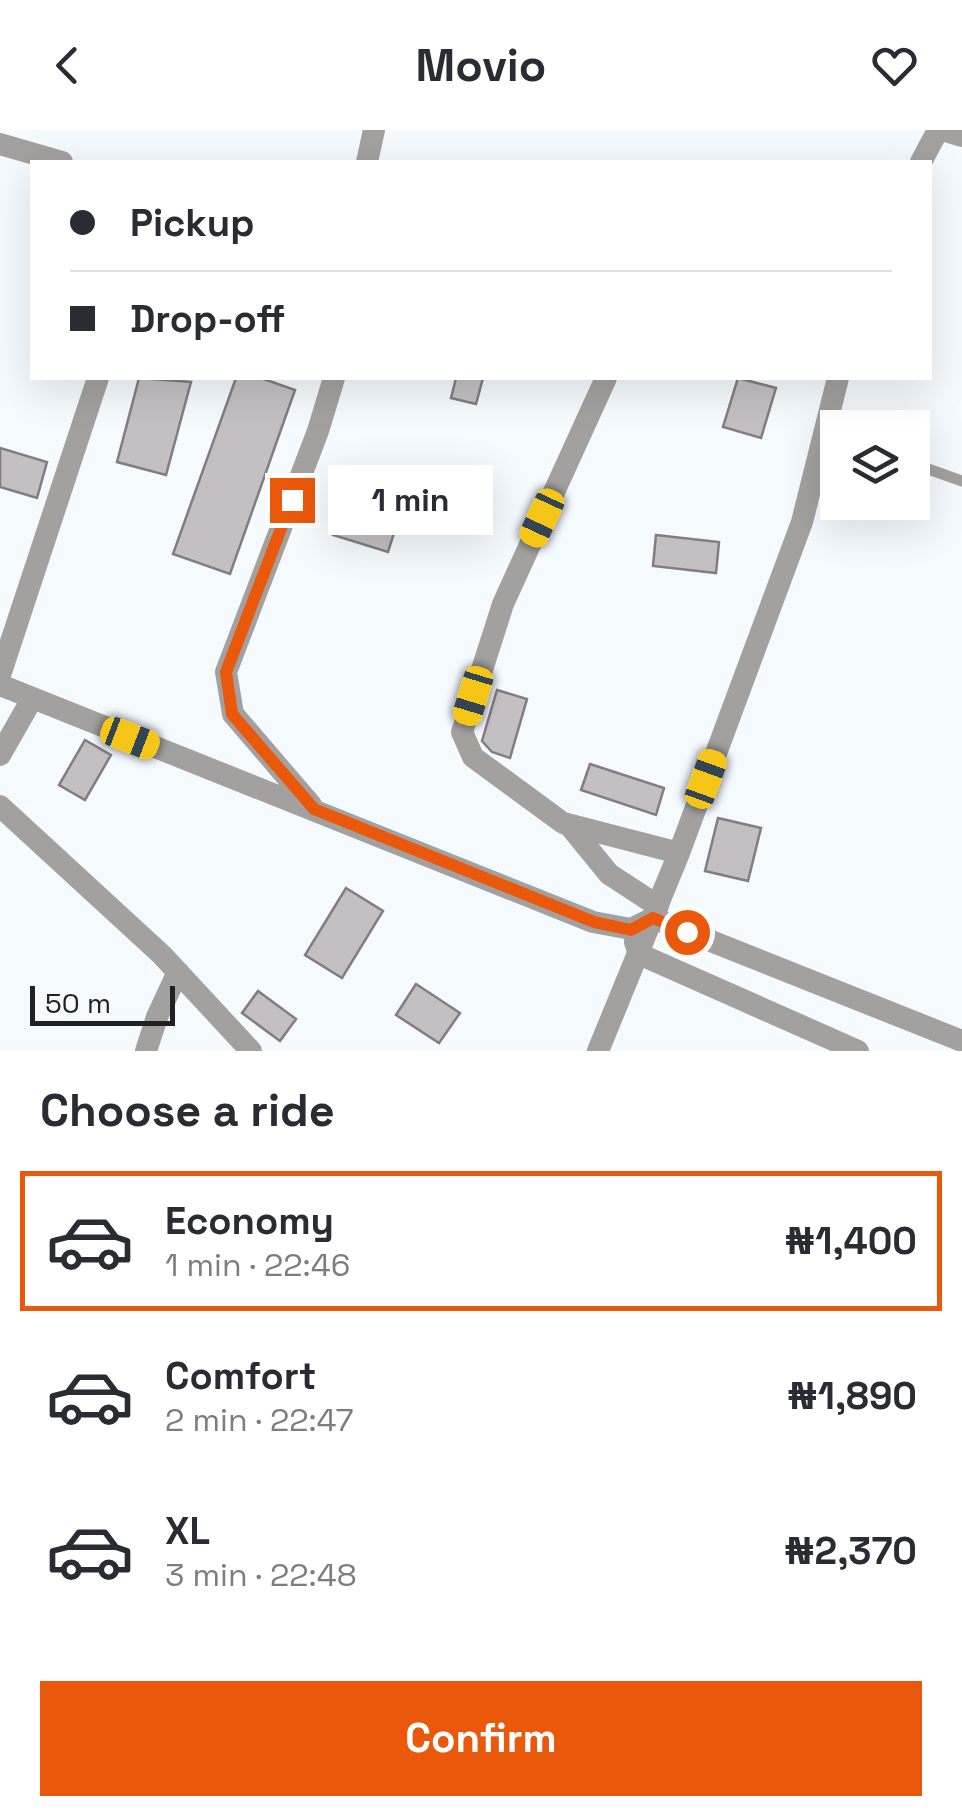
<!DOCTYPE html>
<meta charset="utf-8">
<style>
:root{--surface:#fff;--page:#f7f7f7;--text:#2b2b33;--muted:#7c7c81;--line:#e1e1e2;--accent:#ea580c}
body{margin:0;font-family:"Space Grotesk",sans-serif;background:var(--page);color:var(--text);height:100vh;display:flex;flex-direction:column;font-size:38px;white-space:nowrap}
*{box-sizing:border-box;margin:0}
p{font-size:32px;color:var(--muted)}
.icon{flex:none;width:55px;height:55px;fill:none;stroke:currentColor;stroke-width:2;stroke-linecap:round;stroke-linejoin:round}
.map{position:relative;height:921px;overflow:hidden}
.sheet{display:flex;flex-direction:column;background:var(--surface);flex:1}
.sheet>*{flex:none}
.top-card{position:absolute;left:30px;top:30px;width:902px;height:220px;border-radius:0px;box-shadow:0 10px 40px #0002;display:grid;align-content:center;height:220px;padding:0 40px;background:var(--surface)}
.buttons{position:absolute;left:820px;top:280px;display:grid;gap:20px}
.buttons a{display:grid;place-items:center;width:110px;height:110px;border-radius:0px;background:var(--surface);box-shadow:0 10px 40px #0002;font-size:50px}
.scale{position:absolute;left:30px;bottom:25px;width:145px;box-sizing:border-box;padding-left:10px;border:5px solid #1f2123;border-top:0;font-size:28px;line-height:35px;white-space:nowrap;color:#1f2123;-webkit-text-stroke:8px #f5fafe;paint-order:stroke}
.end{position:absolute;width:45px;height:45px;margin:-22px;border:12px solid #ea580c;background:#fff;box-shadow:0 0 0 5px #fff}
.from{border-radius:50%}
.bubble{position:absolute;height:70px;border-radius:0px;background:var(--surface);box-shadow:0 10px 40px #0002;font-size:32px;font-weight:600;line-height:70px;text-align:center}
.car{position:absolute;width:30px;height:60px;margin:-30px -15px;border-radius:12px;box-shadow:0 0 8px 2px #0007;background:linear-gradient(#f5c518 24%,#345 0 40%,#f5c518 0 76%,#345 0 86%,#f5c518 0)}
.top-card b{display:flex;align-items:center;gap:35px;height:95px;font-size:38px}
.top-card b+b{border-top:2px solid var(--line)}
.top-card i{width:25px;height:25px;background:var(--text)}
ul{padding:0;list-style:none}
li{display:flex;align-items:center;gap:30px;height:140px;margin:0 20px 15px;padding:0 20px;border:5px solid transparent;border-radius:0px}
li div{flex:1}
li b{display:block;font-size:38px}
li em{font-style:normal;font-weight:600}
li.on{border-color:var(--accent)}
li>.icon{width:90px;height:90px;stroke-width:1.5}
h2{padding:0 40px;font-size:45px;line-height:120px}
.button{display:flex;gap:20px;margin-top:auto;padding:20px 40px}
.button a{flex:1;height:115px;border-radius:0px;background:var(--accent);color:#fff;font-size:40px;font-weight:600;line-height:115px;text-align:center}
header{display:flex;justify-content:space-between;align-items:center;height:130px;padding:0 40px;background:var(--surface);font-size:45px;font-weight:600}
.map>svg:first-child{display:block}
.building{fill:#c4bfc2;stroke:#827d81;stroke-width:2.5}
.lines{fill:none;stroke-linecap:round;stroke-linejoin:round}
.service{stroke:#a3a1a0;stroke-width:11}
.minor{stroke:#a3a1a0;stroke-width:22}
.route{stroke:#ea580c;stroke-width:12}
</style>
<header><svg class="icon" aria-label="back" viewBox="0 0 24 24"><path d="M15 5l-7 7 7 7"/></svg>Movio<svg class="icon" aria-label="heart" viewBox="0 0 24 24"><path d="M12 20l-8-8c-3-5 5-10 8-4 3-6 11-1 8 4z"/></svg></header>
<div class="map">
<svg width="962" height="921" viewBox="0 0 962 921">
<rect width="100%" height="100%" fill="#f5fafe"/>
<path class="building" d="M139,248L191,252L166,345L117,332Z
M236,248H261L295,260L230,444L173,424Z
M456,248H483L476,274L451,268Z
M738,248L776,258L761,308L723,297Z
M0,318L47,332L37,368L0,357Z
M340,383L395,400L388,422L333,405Z
M656,405L719,412L716,443L653,436Z
M497,560L527,569L510,628L492,622L482,611Z
M85,610L111,625L85,670L59,655Z
M590,634L664,658L656,685L581,660Z
M718,688L761,698L748,751L705,741Z
M346,758L383,781L342,848L305,825Z
M416,854L460,883L439,913L396,885Z
M258,861L296,889L280,911L242,883Z"/>
<g class="lines">
<path class="service" d="M917,335L962,351"/>
<path class="minor" d="M942,0L962,6
M0,14L62,32
M367,32L374,0
M921,32L938,0
M606,248L503,474L462,602L473,627L563,693L679,723
M0,545L98,248
M0,555L593,792L631,799L653,788L962,911
M0,625L32,569
M311,675L233,584L226,542L318,301L334,248
M0,676L162,825L251,921
M569,695L609,744L658,776
M635,812L639,824L858,921
M146,921L157,887L178,842
M598,921L679,723L802,392L838,248"/>
</g>
<g class="lines">
<path class="route" d="M292,370L226,542L232,584L314,679L594,792L631,800L653,788L687,802"/>
</g>
</svg>
<div class="buttons">
<a><svg class="icon" aria-label="layers" viewBox="0 0 24 24"><path d="M12 4l9 5-9 5-9-5zM3 14l9 5 9-5"/></svg></a>
</div>
<div class="scale">50 m</div>
<i class="end from" style="left:687px;top:802px"></i>
<i class="end" style="left:292px;top:370px"></i>
<div class="bubble" style="left:328px;top:335px;width:165px">1 min</div>
<i class="car" style="left:542px;top:388px;rotate:205deg"></i>
<i class="car" style="left:473px;top:566px;rotate:197deg"></i>
<i class="car" style="left:130px;top:608px;rotate:111deg"></i>
<i class="car" style="left:706px;top:649px;rotate:20deg"></i>
<div class="top-card">
<b><i class="from"></i>Pickup</b>
<b><i></i>Drop-off</b>
</div>
</div>
<section class="sheet">
<h2>Choose a ride</h2>
<ul>
<li class="on"><svg class="icon" aria-label="car" viewBox="0 0 24 24"><path d="M5 17H2v-5l4-1 3-4h7l3 4 3 1v5h-3M9 17h6M6 11h13"/><circle cx="7" cy="17" r="2"/><circle cx="17" cy="17" r="2"/></svg><div><b>Economy</b><p>1 min · 22:46</p></div><em>₦1,400</em></li>
<li><svg class="icon" aria-label="car" viewBox="0 0 24 24"><path d="M5 17H2v-5l4-1 3-4h7l3 4 3 1v5h-3M9 17h6M6 11h13"/><circle cx="7" cy="17" r="2"/><circle cx="17" cy="17" r="2"/></svg><div><b>Comfort</b><p>2 min · 22:47</p></div><em>₦1,890</em></li>
<li><svg class="icon" aria-label="car" viewBox="0 0 24 24"><path d="M5 17H2v-5l4-1 3-4h7l3 4 3 1v5h-3M9 17h6M6 11h13"/><circle cx="7" cy="17" r="2"/><circle cx="17" cy="17" r="2"/></svg><div><b>XL</b><p>3 min · 22:48</p></div><em>₦2,370</em></li>
</ul>
<div class="button"><a>Confirm</a></div>
</section>
